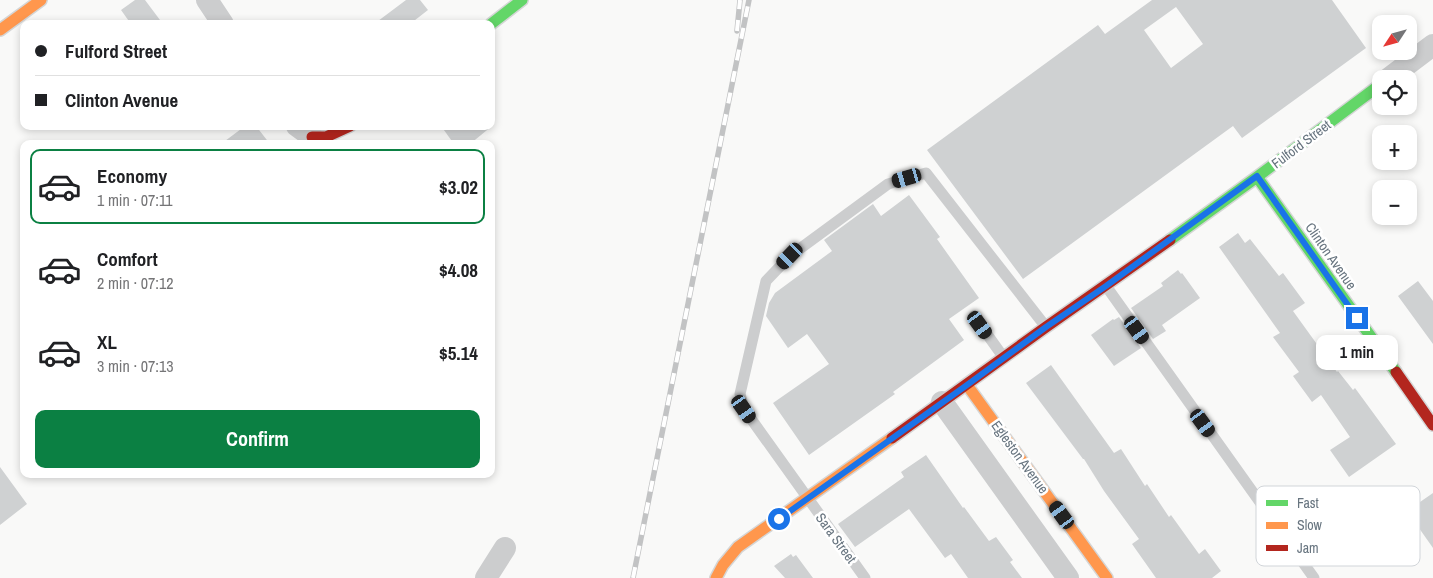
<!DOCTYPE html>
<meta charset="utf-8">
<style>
:root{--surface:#fff;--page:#f2f2f2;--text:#202124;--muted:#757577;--line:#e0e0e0;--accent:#0b8043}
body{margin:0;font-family:"Archivo Narrow",sans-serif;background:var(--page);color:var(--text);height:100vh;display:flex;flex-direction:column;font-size:19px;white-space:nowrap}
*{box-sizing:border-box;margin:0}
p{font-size:16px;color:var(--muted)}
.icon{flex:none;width:28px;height:28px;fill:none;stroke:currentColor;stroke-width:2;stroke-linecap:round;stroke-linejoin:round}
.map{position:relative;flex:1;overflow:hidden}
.panel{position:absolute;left:20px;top:140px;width:475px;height:338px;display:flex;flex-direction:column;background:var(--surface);border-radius:10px;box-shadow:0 2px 8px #0003}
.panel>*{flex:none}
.hud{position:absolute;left:20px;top:20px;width:475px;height:110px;border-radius:10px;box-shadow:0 2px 8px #0003;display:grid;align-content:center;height:110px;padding:0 15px;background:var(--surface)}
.needle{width:32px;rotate:234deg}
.buttons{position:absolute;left:1372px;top:15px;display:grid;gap:10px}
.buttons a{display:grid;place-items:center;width:45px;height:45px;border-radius:10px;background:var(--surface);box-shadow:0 2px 8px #0003;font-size:25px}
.end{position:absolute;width:22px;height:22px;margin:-11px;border:6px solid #1a73e8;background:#fff;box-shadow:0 0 0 2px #fff}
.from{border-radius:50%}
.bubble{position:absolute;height:35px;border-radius:10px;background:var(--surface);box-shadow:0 2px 8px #0003;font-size:16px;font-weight:700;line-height:35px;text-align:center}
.car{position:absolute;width:15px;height:30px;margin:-15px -8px;border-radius:6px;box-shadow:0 0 4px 1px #0007;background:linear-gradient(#222 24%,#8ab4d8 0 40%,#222 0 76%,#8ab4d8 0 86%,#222 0)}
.hud b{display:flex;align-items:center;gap:18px;height:48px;font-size:19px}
.hud b+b{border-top:1px solid var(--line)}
.hud i{width:12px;height:12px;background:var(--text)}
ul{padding:9px 0 0;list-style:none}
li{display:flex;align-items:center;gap:15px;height:75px;margin:0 10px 8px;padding:0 5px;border:2px solid transparent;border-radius:10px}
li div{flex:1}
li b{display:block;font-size:19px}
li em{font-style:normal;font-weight:700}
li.current{border-color:var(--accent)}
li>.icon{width:45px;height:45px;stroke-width:1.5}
.cta{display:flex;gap:10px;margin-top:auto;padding:10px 15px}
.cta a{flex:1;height:58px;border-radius:10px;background:var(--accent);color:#fff;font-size:20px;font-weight:700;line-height:58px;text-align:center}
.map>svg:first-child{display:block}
.building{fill:#cfd1d2;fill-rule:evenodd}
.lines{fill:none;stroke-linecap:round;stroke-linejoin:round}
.fast-casing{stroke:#d5d6d6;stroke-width:14}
.slow-casing{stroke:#d5d6d6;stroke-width:14}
.jam-casing{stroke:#d5d6d6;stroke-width:14}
.lane{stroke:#cccdce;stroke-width:11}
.street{stroke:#cccdce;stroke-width:22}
.fast{stroke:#63d668;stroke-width:11}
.slow{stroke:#ff974d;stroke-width:11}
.jam{stroke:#b3261e;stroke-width:11}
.rail-casing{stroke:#c2c3c4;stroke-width:5.5}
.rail{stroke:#fff;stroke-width:4;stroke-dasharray:11;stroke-linecap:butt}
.route{stroke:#1a73e8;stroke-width:6}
.labels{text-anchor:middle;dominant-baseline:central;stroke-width:5;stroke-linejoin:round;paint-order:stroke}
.street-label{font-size:14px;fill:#67747f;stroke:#fff}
.key{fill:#fff;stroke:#d1d5d9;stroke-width:1}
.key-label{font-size:14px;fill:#67747f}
</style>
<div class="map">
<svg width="1433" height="578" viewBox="0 0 1433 578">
<rect width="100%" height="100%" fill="#f9f9f8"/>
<path class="building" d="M135,0H145L163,24H131L121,10Z
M406,0H420L428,10L410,24H374Z
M1152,0H1332L1366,48L1242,138L1233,126L1023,279L927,150L1098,25L1105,34ZM1176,7L1203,44L1171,68L1144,30Z
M245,126H256L270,144H221Z
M441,126H492L470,144H454Z
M909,195L940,237L937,239L979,298L949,319L964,340L893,392L895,394L809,455L773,403L829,364L807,334L788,348L766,316L769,303L775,293L832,251L824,240L873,204L881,216Z
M1238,233L1245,243L1250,239L1279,276L1283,273L1305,303L1293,311L1337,372L1338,371L1353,390L1355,388L1396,444L1349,477L1330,450L1350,437L1321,395L1312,402L1293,376L1299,372L1273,337L1280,333L1219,247Z
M1178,270L1181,274L1182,273L1200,298L1162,325L1166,331L1153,339L1131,308L1163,286L1161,283Z
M1418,281L1433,301V344L1398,296Z
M1119,317L1141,348L1114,366L1091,335L1113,319L1114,320Z
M1051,365L1114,453L1121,449L1145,486L1147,484L1169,517L1171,515L1199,554L1205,549L1221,571L1212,578H1156L1132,544L1139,539L1104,491L1084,459H1083L1026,383Z
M926,455L963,508L964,507L989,541L996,537L1013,560L1010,562L1022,578H968L951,554L945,558L909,509L855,547L838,524L904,477L901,472Z
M0,467L27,504L0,525Z
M1433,493V548L1407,511Z
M791,554L793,557L796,555L813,578H785L774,566Z"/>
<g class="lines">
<g class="fast-casing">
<path id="fast" d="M491,24L522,0
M1257,177L1396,372
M1170,240L1257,177L1381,84"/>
</g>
<g class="slow-casing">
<path id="slow" d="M0,30L41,0
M967,385L1107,578
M716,578L723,565L738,547L892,438"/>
</g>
<g class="jam-casing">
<path id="jam" d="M312,137H326L350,126
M1396,372L1433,425
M892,438L1046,327L1170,240"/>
</g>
<path class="lane" d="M1106,286L1314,578
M974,316L1004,358
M865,578L744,409L740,394L766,281L790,256L888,184L926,173L1046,327"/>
<path class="street" d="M207,0L223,24
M1388,79L1433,45
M297,126L312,137L316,144
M942,402L1068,578
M486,578L505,548"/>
<use href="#fast" class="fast"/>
<use href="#slow" class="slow"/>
<use href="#jam" class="jam"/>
<g class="rail-casing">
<path id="rail" d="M737,31L740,0
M633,578L749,0"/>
</g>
<use href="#rail" class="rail"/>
</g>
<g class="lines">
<path class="route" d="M779,519L967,385L1046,327L1106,286L1257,176L1357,318"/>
</g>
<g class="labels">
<g class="street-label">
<text transform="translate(1301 144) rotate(-37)">Fulford Street</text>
<text transform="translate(1331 256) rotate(55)">Clinton Avenue</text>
<text transform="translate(1020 457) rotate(54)">Egleston Avenue</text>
<text transform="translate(836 538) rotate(54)">Sara Street</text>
</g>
</g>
<rect x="1256" y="486" width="164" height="80" rx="8" class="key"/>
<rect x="1266" y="500" width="22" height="6" fill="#63d668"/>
<rect x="1266" y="522" width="22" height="7" fill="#ff974d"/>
<rect x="1266" y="545" width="22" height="6" fill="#b3261e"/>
<g class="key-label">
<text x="1297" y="508">Fast</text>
<text x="1297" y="530">Slow</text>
<text x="1297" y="553">Jam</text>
</g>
</svg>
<div class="buttons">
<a><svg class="needle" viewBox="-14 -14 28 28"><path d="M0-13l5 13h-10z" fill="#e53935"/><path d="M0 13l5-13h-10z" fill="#757577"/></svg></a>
<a><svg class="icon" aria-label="locate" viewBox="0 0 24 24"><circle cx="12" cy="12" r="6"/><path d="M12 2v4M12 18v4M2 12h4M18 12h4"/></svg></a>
<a>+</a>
<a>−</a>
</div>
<i class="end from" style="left:779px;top:519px"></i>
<i class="end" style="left:1357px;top:318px"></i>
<div class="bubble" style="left:1316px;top:335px;width:82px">1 min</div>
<i class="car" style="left:907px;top:178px;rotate:254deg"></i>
<i class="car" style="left:790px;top:256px;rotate:224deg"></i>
<i class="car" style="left:980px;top:325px;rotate:144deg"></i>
<i class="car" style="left:1137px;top:330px;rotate:144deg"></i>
<i class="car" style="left:744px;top:409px;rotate:145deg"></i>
<i class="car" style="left:1203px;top:423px;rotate:144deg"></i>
<i class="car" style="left:1062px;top:515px;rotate:324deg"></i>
<div class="hud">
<b><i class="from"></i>Fulford Street</b>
<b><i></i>Clinton Avenue</b>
</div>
<section class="panel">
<ul>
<li class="current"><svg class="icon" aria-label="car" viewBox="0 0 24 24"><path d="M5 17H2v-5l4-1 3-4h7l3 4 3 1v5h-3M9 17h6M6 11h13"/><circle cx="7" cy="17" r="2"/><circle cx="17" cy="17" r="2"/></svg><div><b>Economy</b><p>1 min · 07:11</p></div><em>$3.02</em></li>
<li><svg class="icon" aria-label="car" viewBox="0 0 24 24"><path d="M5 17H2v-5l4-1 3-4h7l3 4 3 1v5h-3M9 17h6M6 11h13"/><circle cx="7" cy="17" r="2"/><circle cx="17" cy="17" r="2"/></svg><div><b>Comfort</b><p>2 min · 07:12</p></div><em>$4.08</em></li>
<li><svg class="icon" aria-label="car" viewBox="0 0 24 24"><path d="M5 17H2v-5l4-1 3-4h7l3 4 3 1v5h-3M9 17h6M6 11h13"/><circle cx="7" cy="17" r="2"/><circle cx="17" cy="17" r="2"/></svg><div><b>XL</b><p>3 min · 07:13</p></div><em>$5.14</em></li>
</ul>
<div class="cta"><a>Confirm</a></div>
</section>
</div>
